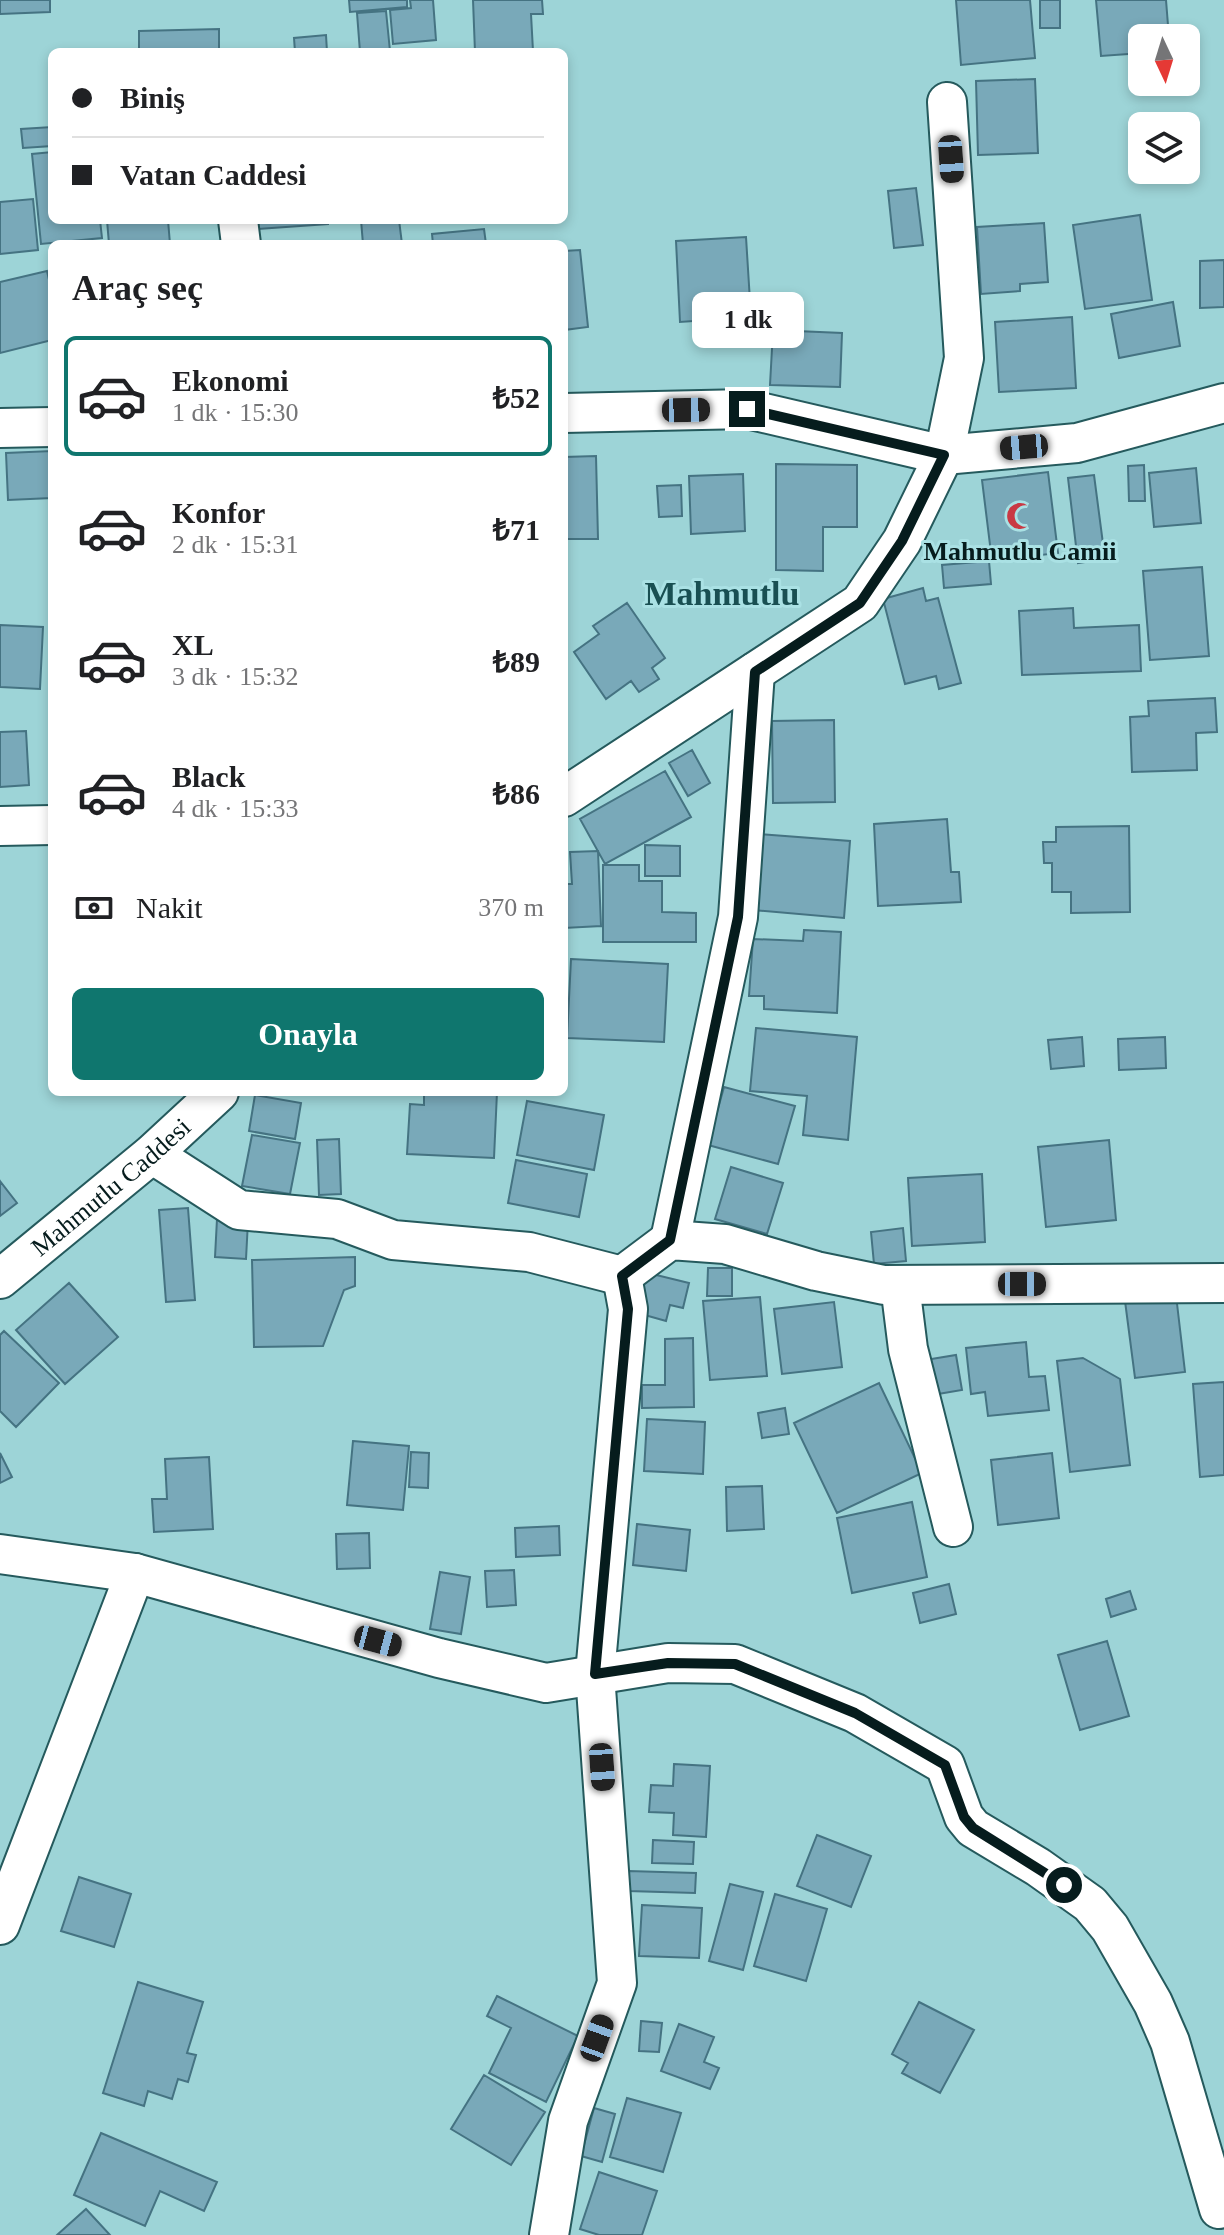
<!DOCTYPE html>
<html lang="tr">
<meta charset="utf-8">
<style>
:root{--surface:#fff;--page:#f6f6f6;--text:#202124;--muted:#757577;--line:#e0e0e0;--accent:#0f766e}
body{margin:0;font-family:Georgia,serif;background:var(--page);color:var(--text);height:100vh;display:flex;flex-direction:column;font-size:30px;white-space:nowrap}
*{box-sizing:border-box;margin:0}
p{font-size:26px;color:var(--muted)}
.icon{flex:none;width:44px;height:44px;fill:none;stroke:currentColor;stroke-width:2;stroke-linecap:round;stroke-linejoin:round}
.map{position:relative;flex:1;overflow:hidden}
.side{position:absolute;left:48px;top:240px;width:520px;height:856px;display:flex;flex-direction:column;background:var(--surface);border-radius:12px;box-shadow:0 4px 12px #0003}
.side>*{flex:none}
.hud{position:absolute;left:48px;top:48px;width:520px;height:176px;border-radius:12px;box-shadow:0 4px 12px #0003;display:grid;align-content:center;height:176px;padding:0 24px;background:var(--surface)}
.needle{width:52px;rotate:176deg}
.fabs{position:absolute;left:1128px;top:24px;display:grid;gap:16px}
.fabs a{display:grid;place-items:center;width:72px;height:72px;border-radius:12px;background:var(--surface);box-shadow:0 4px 12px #0003;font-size:40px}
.end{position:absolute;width:36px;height:36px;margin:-18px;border:10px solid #061c1d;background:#fff;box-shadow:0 0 0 4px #fff}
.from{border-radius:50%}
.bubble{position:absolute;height:56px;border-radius:12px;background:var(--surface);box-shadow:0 4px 12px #0003;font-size:26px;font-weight:600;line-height:56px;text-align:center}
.car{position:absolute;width:24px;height:48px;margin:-24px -12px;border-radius:10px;box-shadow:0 0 6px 2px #0007;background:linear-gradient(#222 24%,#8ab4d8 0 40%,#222 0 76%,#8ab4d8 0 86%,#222 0)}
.hud b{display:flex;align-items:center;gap:28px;height:76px;font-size:30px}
.hud b+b{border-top:2px solid var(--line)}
.hud i{width:20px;height:20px;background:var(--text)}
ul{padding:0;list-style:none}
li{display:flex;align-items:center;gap:24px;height:120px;margin:0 16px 12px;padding:0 8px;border:4px solid transparent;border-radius:12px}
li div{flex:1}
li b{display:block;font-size:30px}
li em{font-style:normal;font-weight:600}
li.current{border-color:var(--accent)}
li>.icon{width:72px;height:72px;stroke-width:1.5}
h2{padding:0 24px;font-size:36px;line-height:96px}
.pay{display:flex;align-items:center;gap:20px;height:88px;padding:0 24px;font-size:30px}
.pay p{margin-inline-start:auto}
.cta{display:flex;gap:16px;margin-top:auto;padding:16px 24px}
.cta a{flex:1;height:92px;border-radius:12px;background:var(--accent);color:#fff;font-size:32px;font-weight:600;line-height:92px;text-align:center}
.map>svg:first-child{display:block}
.building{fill:#79a9b9;stroke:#457382;stroke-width:2}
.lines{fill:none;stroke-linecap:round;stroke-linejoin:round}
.minor-casing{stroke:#255a5d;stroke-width:42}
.minor{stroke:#fff;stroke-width:38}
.route{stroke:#061c1d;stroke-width:10}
.labels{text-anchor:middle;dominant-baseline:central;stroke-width:6;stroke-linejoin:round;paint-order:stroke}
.poi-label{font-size:26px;font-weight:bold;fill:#061c1d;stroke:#aae1e4}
.street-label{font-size:26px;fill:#061c1d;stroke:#aae1e4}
.district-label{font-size:34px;font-weight:bold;fill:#194f52;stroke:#aae1e4}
</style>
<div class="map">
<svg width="1224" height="2235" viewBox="0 0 1224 2235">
<rect width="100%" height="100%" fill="#9dd4d7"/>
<path class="building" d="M0,0H50V12L0,14Z
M349,0H407V7L350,12Z
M410,0H433L436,40L393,44L390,10L411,8Z
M473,0H542L543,14H531L533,51L475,52Z
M956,0H1030L1035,58L961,65Z
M1040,0H1060V28H1040Z
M1096,0H1166L1169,38H1142V53L1101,56Z
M386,11L390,51L360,52L357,13Z
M219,29V52H139V31Z
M326,35L327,52H295L294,38Z
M1035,79L1038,153L978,155L976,81Z
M52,127V146L23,148L21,129Z
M52,152V220H100L102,238L41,244L32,154Z
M916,188L923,245L894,248L888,191Z
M33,199L38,250L0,254V202Z
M1140,215L1152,300L1085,309L1073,225Z
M107,220H168L170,244H138V242L109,244Z
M245,220H328V224L245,230Z
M361,220H399L402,244H363Z
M1044,223L1048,282L1020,284V291L981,294L977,227Z
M484,229L486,244H433L432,234Z
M746,237L751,317L680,322L676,241Z
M580,250L588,327L564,330V251Z
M1224,260V307L1200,308V261Z
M47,271L52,293V340L0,353V282Z
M1173,302L1180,346L1119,358L1111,314Z
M1072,317L1076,388L999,392L995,322Z
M773,330L842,333L840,387L770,385Z
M52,451V498L8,500L6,453Z
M596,456L598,539H564V457Z
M776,464L857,465V527H823V571L776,570Z
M1144,465L1145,501H1129L1128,466Z
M1196,468L1201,523L1154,527L1149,473Z
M1048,472L1058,553L992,561L982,480Z
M743,474L745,531L691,534L689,476Z
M1094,475L1105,559L1078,563L1068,478Z
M681,485L682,516L659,517L657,486Z
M989,561L991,584L944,588L942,565Z
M1202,567L1209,656L1150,660L1143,571Z
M923,588L926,601L938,598L961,683L939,689L936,676L905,684L883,599Z
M627,603L665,658L652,668L659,679L639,692L631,681L606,699L574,652L599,634L593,626Z
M1073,608L1074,628L1139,625L1141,671L1022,675L1019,611Z
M0,625L43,627L40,689L0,687Z
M1215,698L1217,732L1196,733L1197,770L1132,772L1130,717L1149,716L1148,701Z
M834,720L835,802L773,803L772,721Z
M26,731L29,785L0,787V732Z
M692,750L710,783L688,796L669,763Z
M665,771L691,817L605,864L580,819Z
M947,819L951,872H959L961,902L878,906L874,824Z
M1129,826L1130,912L1071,913V892H1052V863H1044L1043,842H1056V827Z
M760,834L850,841L844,918L753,910Z
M645,845L680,846V876H645Z
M598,851L601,926L564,928V884H572L570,852Z
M603,865H639V881H662V912L696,913V942H603Z
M804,930L841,932L837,1013L764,1009V996H749L753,939L803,941Z
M571,959L668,964L664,1042L567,1038Z
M756,1028L857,1037L848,1140L803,1135L807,1096L750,1091Z
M1082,1037L1084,1066L1051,1069L1048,1040Z
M1165,1037L1166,1068L1119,1070L1118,1039Z
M724,1087L795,1106L778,1164L708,1145Z
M424,1092H497L494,1158L407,1154L410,1104L424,1105Z
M255,1095L301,1103L295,1139L249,1131Z
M527,1101L604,1115L594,1170L517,1155Z
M252,1135L300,1143L290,1194L242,1186Z
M339,1139L341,1194L319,1195L317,1140Z
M1109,1140L1116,1220L1046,1227L1038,1147Z
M516,1160L587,1174L579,1217L508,1203Z
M731,1167L783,1183L767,1234L715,1219Z
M982,1174L985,1242L912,1246L908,1178Z
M0,1181L17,1203L0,1216Z
M188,1208L195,1300L166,1302L159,1210Z
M217,1219L248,1221L246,1259L215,1257Z
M903,1228L906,1261L874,1264L871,1232Z
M355,1257V1286L344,1290L323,1346L254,1347L252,1260Z
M708,1268H732V1296H707Z
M644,1272L689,1283L683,1308L670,1305L666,1321L634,1312Z
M69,1283L118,1337L65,1384L16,1330Z
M1176,1295L1185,1372L1135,1378L1125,1301Z
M760,1297L767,1376L710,1380L703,1301Z
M834,1302L842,1367L782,1374L774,1309Z
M4,1331L59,1383L16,1427L0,1411V1335Z
M693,1338L694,1407L642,1408V1385H665V1339Z
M1026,1342L1029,1377L1045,1376L1049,1410L988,1416L985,1392L971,1394L966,1348Z
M956,1355L962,1390L926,1396L919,1361Z
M1083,1358L1120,1379L1130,1465L1070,1472L1057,1361Z
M1224,1382V1475L1200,1477L1193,1384Z
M879,1383L922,1473L837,1513L794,1423Z
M785,1408L789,1434L762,1438L758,1413Z
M647,1419L705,1422L703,1474L644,1471Z
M353,1441L409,1446L403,1510L347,1505Z
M411,1452L429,1453L428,1488L409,1487Z
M0,1453L12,1477L0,1483Z
M1052,1453L1059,1518L998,1525L991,1460Z
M209,1457L213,1529L154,1532L152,1499H167L165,1459Z
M762,1486L764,1529L727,1531L726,1487Z
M912,1502L927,1577L852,1593L837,1518Z
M637,1524L690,1530L686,1571L633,1565Z
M559,1526L560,1555L516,1557L515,1528Z
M369,1533L370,1568L337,1569L336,1534Z
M514,1570L516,1605L487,1607L485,1571Z
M440,1572L470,1577L461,1634L430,1629Z
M949,1584L956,1614L920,1623L913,1593Z
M1130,1591L1136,1609L1111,1617L1106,1599Z
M1107,1641L1129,1716L1080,1730L1058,1655Z
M674,1764L710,1766L706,1837L673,1835L674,1813L649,1812L651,1785L673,1786Z
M817,1835L871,1856L851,1907L797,1886Z
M653,1840L694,1842L693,1864L652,1863Z
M628,1871L696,1873L695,1893L628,1891Z
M79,1877L131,1894L114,1947L61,1931Z
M730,1884L763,1892L743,1970L709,1961Z
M775,1894L827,1909L806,1981L754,1966Z
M642,1905L702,1908L699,1958L639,1956Z
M138,1982L203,2002L187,2053L196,2055L188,2082L178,2079L172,2099L148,2091L144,2106L103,2093Z
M497,1996L578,2036L546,2102L489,2073L511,2028L487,2016Z
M919,2002L974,2030L940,2093L902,2073L908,2063L892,2054Z
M641,2021L662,2023L659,2052L639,2051Z
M679,2024L714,2037L704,2062L719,2068L710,2089L661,2071Z
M484,2075L545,2112L511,2165L451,2129Z
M627,2098L681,2113L663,2172L610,2157Z
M594,2108L615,2114L602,2162L581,2156Z
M101,2133L217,2182L204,2211L160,2191L145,2226L74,2195Z
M599,2172L657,2191L642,2235H599L580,2229Z
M86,2209L110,2235H57Z"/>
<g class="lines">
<g class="minor-casing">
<g id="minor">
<path d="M238,220L241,244"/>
<path d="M564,413L747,409L944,455L1077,443L1224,403"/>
<path d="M0,428L52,427"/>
<path d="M564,797L860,603L902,541L944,455L964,358L947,102"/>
<path d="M0,826L52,825"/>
<path d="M152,1154L239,1210L337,1219L393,1240L529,1252L622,1276"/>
<path d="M670,1240L738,917L755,672"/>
<path d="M622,1276L670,1240L725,1244L816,1271L884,1285L1224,1283"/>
<path id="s1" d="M0,1279L152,1154L219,1092"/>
<path d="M900,1285L908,1349L953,1527"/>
<path d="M0,1554L135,1573L439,1658L546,1683L668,1663L735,1664L855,1713L945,1765L964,1817L973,1828L1038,1867L1090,1904L1110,1928L1153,2003L1170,2042L1219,2209"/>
<path d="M0,1925L135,1573"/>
<path d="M549,2235L568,2121L617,1983L595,1674L628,1309L622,1276"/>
</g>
</g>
<use href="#minor" class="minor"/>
</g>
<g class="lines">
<path class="route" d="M747,409L944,455L902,541L860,603L755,672L738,917L670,1240L622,1276L628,1309L595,1674L668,1663L735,1664L855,1713L945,1765L964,1817L973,1828L1064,1885"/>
</g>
<defs>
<g id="mosque-bare" transform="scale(2.16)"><path d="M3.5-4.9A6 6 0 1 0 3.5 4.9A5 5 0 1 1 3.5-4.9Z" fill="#c93944" stroke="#aae1e4" stroke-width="2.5" paint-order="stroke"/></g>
</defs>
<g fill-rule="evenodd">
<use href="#mosque-bare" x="1020" y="516"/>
</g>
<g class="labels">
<g class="poi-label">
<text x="1020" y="551">Mahmutlu Camii</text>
</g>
<g class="street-label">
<text stroke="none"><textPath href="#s1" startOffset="144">Mahmutlu Caddesi</textPath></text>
</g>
<g class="district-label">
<text x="722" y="593">Mahmutlu</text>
</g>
</g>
</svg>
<div class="fabs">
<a><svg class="needle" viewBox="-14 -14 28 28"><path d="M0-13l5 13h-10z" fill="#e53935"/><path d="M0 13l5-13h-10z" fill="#757577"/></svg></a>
<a><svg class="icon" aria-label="layers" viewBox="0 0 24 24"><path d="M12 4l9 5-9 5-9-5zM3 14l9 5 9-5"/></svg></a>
</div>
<i class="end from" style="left:1064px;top:1885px"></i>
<i class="end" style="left:747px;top:409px"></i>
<div class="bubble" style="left:692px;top:292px;width:112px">1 dk</div>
<i class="car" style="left:951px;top:159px;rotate:176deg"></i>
<i class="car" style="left:686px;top:410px;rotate:89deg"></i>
<i class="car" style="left:1024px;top:447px;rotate:265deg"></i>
<i class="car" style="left:1022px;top:1284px;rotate:90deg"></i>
<i class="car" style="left:378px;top:1641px;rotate:105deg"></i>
<i class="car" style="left:602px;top:1767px;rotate:176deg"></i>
<i class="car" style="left:597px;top:2038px;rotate:20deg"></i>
<div class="hud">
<b><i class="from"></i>Biniş</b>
<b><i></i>Vatan Caddesi</b>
</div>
<section class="side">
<h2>Araç seç</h2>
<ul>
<li class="current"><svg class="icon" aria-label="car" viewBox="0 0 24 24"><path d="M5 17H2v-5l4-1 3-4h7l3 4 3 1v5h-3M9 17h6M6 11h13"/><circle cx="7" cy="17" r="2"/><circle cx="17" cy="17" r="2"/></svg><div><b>Ekonomi</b><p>1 dk · 15:30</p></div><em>₺52</em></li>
<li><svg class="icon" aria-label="car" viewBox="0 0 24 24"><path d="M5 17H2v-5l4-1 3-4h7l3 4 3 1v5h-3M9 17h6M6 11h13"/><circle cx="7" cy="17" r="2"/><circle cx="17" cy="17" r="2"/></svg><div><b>Konfor</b><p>2 dk · 15:31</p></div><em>₺71</em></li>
<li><svg class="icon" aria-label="car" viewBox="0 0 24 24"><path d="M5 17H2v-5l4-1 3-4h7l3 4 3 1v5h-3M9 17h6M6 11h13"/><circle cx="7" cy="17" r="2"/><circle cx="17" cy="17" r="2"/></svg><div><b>XL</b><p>3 dk · 15:32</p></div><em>₺89</em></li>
<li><svg class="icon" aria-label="car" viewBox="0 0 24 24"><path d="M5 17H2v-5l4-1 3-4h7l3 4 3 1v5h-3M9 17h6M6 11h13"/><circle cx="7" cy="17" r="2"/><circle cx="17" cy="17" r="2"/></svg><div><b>Black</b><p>4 dk · 15:33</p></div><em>₺86</em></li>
</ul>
<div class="pay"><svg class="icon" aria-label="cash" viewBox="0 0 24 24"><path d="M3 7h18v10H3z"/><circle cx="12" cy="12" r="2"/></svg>Nakit<p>370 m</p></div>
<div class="cta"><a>Onayla</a></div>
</section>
</div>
